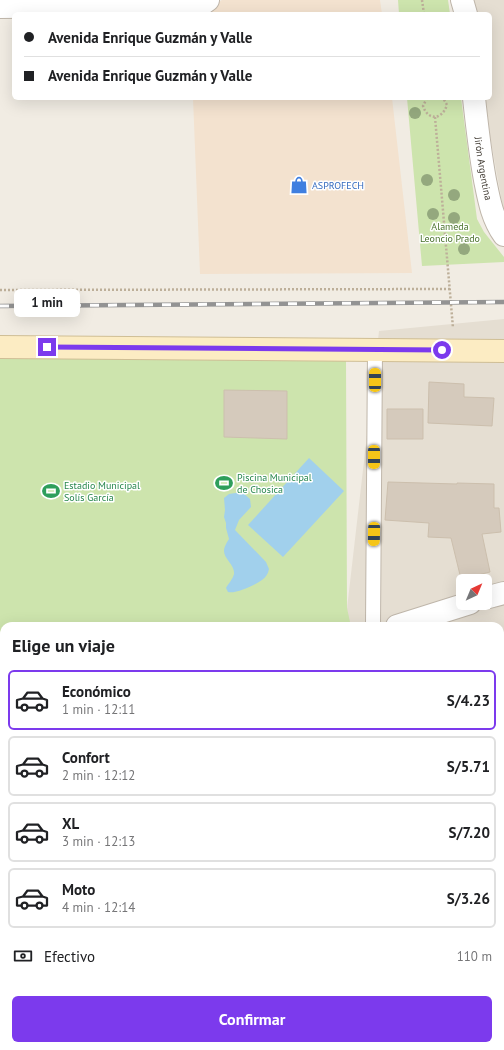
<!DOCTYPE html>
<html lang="es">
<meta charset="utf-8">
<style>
:root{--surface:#fff;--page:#f6f6f6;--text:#202124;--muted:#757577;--line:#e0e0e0;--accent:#7c3aed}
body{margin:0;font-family:"PT Sans",sans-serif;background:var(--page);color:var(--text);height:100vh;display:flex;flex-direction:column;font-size:15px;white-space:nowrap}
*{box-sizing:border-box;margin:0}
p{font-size:13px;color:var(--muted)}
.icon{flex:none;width:22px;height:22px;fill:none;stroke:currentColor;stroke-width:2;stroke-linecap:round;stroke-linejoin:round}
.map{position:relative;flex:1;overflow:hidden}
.side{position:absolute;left:0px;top:622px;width:504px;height:428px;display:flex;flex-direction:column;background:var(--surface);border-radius:12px 12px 0 0;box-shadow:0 4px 16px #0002}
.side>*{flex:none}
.banner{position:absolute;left:12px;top:12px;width:480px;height:88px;border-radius:6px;box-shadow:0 4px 16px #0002;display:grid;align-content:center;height:88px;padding:0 12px;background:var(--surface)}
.needle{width:26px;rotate:44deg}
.buttons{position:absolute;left:456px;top:574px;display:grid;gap:8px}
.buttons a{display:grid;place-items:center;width:36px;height:36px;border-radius:6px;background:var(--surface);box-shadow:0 4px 16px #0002;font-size:20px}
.end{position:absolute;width:18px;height:18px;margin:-9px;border:5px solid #7c3aed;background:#fff;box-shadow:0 0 0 2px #fff}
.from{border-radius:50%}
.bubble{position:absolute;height:28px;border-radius:6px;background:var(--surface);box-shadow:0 4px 16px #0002;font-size:13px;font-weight:700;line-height:28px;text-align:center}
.car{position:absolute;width:12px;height:24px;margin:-12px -6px;border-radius:5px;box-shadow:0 0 3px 1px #0007;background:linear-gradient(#f5c518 24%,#345 0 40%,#f5c518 0 76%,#345 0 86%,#f5c518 0)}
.banner b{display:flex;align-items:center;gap:14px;height:38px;font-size:15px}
.banner b+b{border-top:1px solid var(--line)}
.banner i{width:10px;height:10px;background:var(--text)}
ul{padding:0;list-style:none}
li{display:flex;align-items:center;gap:12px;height:60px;margin:0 8px 6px;padding:0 4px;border:2px solid var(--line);border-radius:6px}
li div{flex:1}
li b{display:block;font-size:15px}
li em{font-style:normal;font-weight:700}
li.active{border-color:var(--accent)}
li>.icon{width:36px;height:36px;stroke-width:1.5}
h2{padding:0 12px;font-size:18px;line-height:48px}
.pay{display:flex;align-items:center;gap:10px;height:44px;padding:0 12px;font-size:15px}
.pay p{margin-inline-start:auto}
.cta{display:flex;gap:8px;margin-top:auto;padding:8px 12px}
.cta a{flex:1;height:46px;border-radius:6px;background:var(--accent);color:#fff;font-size:16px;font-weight:700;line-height:46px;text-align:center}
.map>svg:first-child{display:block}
.residential{fill:#e5ded2;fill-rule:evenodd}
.commercial{fill:#f3e2cf}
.green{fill:#cde4ad}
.water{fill:#a1d0ec}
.building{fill:#d5cabc;stroke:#ccbfad}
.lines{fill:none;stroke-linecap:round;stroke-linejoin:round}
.lane-casing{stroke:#bfb6aa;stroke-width:16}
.street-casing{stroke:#bfb6aa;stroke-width:24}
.secondary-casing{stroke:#cfbe95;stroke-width:24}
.path{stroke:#bdaf99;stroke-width:2.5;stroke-dasharray:2 2;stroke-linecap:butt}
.lane{stroke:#fff;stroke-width:14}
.street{stroke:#fff;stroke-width:22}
.secondary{stroke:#fcecc3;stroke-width:22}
.rail-casing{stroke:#939393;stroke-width:4.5}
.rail{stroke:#fff;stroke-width:3;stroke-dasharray:9;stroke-linecap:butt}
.tree{fill:#94a87e}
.route{stroke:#7c3aed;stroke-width:5}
.labels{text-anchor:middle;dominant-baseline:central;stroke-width:3;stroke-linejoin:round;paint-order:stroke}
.street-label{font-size:10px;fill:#423c34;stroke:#fff}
.shop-label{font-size:10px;fill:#366cbe;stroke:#fff;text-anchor:start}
.park-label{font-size:10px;fill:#48712b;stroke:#fff}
.leisure-label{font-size:10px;fill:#27864d;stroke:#fff;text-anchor:start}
</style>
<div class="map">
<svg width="504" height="1050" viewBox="0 0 504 1050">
<rect width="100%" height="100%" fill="#f1ece3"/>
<path class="residential" d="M466,0H504V213L483,98H490V14H468Z
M504,319V1043L500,1045V626H345L379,331ZM463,581H485V603H463Z
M4,784V1046H496L484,1050H0V785Z"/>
<path class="commercial" d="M222,0H380L382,14H199Z
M193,98H392L412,273L200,274Z"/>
<path class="green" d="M398,0H448L450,14H399Z
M407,98H461L477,219L484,232L504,257V262L422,266Z
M0,355L346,358L347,608L350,622L345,626H4V761L0,763Z"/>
<path class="water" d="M309,458L344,491L283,557L248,525Z
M242,492L250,499L251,507L239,520L235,530L266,562L269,569C268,574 266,577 262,580C255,585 236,594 228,592L226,588C228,584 233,579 234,574C235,565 224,559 224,551C224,547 227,542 229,539L226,528V523L224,517L225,510L224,498L229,494Z"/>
<path class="building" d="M429,382L464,384V397L494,398L492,426L428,423Z
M224,390L287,391V439L224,437Z
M387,409H423V439H387Z
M388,482L457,484V483L494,484V508H499L501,532L482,534L490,572L461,579L451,538L428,537L429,523L385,520Z"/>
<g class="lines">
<g class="lane-casing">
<path id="lane" d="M373,626L375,350"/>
</g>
<g class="street-casing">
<g id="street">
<path d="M462,0L466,14"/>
<path d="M0,7L201,5L208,0"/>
<path id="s1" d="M474,98C477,126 480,153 485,180C489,200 492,218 504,235"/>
<path d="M485,598L504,593"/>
<path d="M397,626L470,603"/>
<path d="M500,736H504"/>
<path d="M500,778H504"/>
<path d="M0,782L4,780"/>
<path d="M0,879L4,878"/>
<path d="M0,965L4,963"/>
</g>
</g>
<g class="secondary-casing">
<path id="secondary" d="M0,347L504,351"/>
</g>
<path class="path" d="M422,0L424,14
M427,98L423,106C428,121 442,120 447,105L443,98
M435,117L453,328
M0,290L450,289"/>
<use href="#lane" class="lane"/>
<use href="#street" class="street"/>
<use href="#secondary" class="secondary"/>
<g class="rail-casing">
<path id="rail" d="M0,306L504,302"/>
</g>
<use href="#rail" class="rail"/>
</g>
<g class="tree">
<circle cx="415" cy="113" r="6"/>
<circle cx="427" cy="180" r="6"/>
<circle cx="454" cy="195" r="6"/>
<circle cx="433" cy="214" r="6"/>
<circle cx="454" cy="218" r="6"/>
<circle cx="464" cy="249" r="6"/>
</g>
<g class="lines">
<path class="route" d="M47,347L442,350"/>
</g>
<defs>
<g id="shop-bare" transform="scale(1.38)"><path d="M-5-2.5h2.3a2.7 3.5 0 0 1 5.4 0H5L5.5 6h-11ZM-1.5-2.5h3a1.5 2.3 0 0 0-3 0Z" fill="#3f7fe0" stroke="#fff" stroke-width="2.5" paint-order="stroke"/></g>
<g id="stadium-bare" transform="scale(1.38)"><path d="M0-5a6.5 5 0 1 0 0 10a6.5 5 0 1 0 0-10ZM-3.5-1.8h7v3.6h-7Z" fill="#2e9e5b" stroke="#fff" stroke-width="2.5" paint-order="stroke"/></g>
</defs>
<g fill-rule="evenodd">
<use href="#shop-bare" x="299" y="185"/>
<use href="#stadium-bare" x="224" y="483"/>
<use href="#stadium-bare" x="51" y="491"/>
</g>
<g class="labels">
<g class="street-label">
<text stroke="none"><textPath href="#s1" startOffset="71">Jirón Argentina</textPath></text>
</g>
<g class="shop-label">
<text x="312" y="185">ASPROFECH</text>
</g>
<g class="park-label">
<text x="450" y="226">Alameda<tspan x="450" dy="12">Leoncio Prado</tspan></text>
</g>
<g class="leisure-label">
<text x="237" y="477">Piscina Municipal<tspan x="237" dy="12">de Chosica</tspan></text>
<text x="64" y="485">Estadio Municipal<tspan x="64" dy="12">Solís García</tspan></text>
</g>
</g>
</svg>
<div class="buttons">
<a><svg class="needle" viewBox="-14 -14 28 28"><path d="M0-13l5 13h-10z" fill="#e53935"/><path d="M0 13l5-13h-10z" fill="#757577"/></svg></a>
</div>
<i class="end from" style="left:442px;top:350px"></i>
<i class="end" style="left:47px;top:347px"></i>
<div class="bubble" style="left:14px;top:289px;width:66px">1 min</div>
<i class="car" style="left:375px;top:380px;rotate:0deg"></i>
<i class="car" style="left:374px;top:457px;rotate:180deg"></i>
<i class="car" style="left:374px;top:534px;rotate:181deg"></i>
<div class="banner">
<b><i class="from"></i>Avenida Enrique Guzmán y Valle</b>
<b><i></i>Avenida Enrique Guzmán y Valle</b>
</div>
<section class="side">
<h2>Elige un viaje</h2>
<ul>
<li class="active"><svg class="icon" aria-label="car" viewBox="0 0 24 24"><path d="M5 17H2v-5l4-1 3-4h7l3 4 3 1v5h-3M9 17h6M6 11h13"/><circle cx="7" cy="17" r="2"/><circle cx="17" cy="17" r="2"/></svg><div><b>Económico</b><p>1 min · 12:11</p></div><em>S/4.23</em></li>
<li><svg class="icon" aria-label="car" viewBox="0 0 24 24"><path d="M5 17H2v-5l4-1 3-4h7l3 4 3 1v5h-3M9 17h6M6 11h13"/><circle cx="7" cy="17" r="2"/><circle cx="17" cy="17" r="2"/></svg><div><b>Confort</b><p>2 min · 12:12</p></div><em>S/5.71</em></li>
<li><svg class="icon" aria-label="car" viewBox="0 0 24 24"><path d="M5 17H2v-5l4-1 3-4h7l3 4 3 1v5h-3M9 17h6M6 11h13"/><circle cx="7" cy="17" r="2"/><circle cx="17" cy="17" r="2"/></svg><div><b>XL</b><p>3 min · 12:13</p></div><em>S/7.20</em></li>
<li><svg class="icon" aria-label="car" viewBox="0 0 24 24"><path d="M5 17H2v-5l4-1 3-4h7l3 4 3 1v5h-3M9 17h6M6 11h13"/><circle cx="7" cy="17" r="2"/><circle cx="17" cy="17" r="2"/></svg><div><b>Moto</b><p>4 min · 12:14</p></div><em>S/3.26</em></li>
</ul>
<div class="pay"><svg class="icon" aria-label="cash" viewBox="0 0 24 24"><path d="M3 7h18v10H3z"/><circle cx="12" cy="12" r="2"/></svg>Efectivo<p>110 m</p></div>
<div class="cta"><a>Confirmar</a></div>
</section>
</div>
